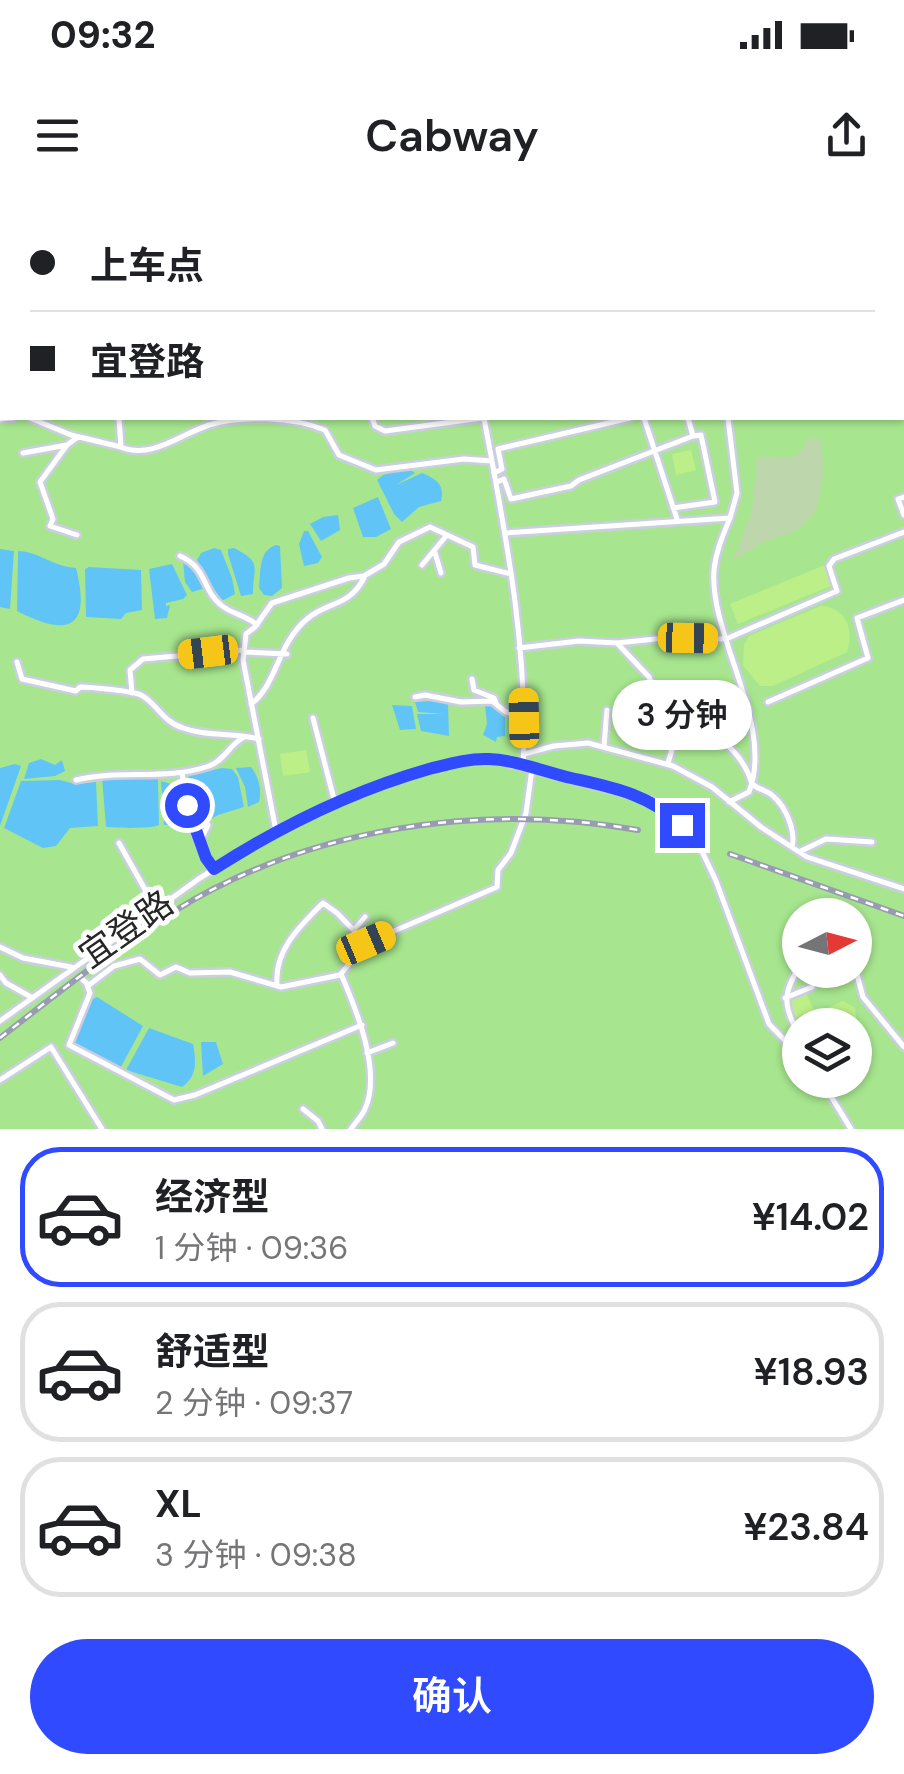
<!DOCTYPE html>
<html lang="zh">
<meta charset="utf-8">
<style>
:root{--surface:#fff;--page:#f2f2f2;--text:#202124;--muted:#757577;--line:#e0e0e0;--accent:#2f4aff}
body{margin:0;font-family:"DM Sans","Noto Sans SC",sans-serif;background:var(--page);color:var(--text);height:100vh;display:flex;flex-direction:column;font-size:38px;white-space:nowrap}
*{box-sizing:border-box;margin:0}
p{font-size:32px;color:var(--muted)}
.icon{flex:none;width:55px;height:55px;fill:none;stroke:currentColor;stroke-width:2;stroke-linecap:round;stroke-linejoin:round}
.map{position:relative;height:929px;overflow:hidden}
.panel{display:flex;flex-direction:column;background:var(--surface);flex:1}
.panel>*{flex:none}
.top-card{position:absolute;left:0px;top:0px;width:905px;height:220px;box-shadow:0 2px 8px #0004;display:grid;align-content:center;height:220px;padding:0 30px;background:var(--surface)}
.needle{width:65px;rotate:84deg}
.tools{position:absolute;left:782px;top:698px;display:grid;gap:20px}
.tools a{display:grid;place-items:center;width:90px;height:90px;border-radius:50%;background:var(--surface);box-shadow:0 2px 8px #0004;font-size:50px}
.end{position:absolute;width:45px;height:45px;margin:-22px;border:12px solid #2f4aff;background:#fff;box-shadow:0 0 0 5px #fff}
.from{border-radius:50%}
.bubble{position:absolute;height:70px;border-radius:35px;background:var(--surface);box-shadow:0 2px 8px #0004;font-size:32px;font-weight:600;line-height:70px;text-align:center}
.car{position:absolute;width:30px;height:60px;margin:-30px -15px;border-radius:12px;box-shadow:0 0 8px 2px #0007;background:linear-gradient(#f5c518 24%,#345 0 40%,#f5c518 0 76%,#345 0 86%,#f5c518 0)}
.top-card b{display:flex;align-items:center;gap:35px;height:95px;font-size:38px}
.top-card b+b{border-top:2px solid var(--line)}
.top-card i{width:25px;height:25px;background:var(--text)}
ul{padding:18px 0 0;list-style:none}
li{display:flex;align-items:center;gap:30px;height:140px;margin:0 20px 15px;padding:0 10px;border:5px solid var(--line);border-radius:40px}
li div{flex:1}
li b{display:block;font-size:38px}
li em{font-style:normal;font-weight:600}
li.current{border-color:var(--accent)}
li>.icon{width:90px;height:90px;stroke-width:1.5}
.primary-button{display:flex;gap:20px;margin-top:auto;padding:20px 30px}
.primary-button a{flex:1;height:115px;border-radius:60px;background:var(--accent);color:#fff;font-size:40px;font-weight:600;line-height:115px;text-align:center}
.status{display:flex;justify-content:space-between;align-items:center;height:70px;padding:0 50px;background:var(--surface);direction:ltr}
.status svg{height:28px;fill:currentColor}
header{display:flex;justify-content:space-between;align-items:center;height:130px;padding:0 30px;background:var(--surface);font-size:45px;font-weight:600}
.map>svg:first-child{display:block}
.green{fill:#a7e68e;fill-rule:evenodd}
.cemetery{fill:#bed6ac}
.pitch{fill:#bdef88}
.water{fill:#60c5f6}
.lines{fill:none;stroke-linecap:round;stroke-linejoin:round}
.minor-casing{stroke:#cbcee1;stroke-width:10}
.minor{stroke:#fff;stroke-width:5}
.rail-casing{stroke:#999bb3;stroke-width:6}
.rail{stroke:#fff;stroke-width:2.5;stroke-dasharray:8;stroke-linecap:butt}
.route{stroke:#2f4aff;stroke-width:12}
.labels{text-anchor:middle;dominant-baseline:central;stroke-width:10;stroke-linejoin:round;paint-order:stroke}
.street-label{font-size:35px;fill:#262626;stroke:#fff}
</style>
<div class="status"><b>09:32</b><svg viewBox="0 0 49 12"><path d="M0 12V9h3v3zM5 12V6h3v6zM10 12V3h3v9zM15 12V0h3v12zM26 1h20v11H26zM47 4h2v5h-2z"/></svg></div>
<header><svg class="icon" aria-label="menu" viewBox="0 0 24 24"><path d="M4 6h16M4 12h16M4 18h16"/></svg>Cabway<svg class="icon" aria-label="share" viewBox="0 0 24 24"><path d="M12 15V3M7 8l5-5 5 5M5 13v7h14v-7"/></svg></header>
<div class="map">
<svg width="904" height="929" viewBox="0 0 904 929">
<rect width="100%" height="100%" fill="#ebe3d6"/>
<path class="green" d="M0,0H904V929H0ZM2,2H902V218H2ZM800,715H855V770H800ZM800,825H855V880H800Z"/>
<path class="cemetery" d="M809,238L821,239C824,272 827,316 792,332C784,336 776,336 768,340C756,346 745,354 733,360L752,311L757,257C784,254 794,269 809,238Z"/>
<path class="pitch" d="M691,250L696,270L676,275L672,254Z
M825,365L833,385L738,424L730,404Z
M821,406C847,408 854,430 847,452L773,486H760L743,465L744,445L749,436Z
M306,550L310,572L283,576L280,554Z
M806,793L814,810L795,818L787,802Z
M843,801L855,808L856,817L852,824L800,825V834L799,825L804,818Z"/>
<path class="water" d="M133,0H621L136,2Z
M408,268L415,273L396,285L422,273C436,279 445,284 441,301L419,307L402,322L394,314L377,280L383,275Z
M378,297L391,329L376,337H363L353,308Z
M338,315L340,330L321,341L310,324L323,317Z
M304,331H308L322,357L318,363L304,366L299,344Z
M276,345L280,346L282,388L272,396L264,395L259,388C261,371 258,351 276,345Z
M214,348L221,350L232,378L235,394L220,402L197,360L201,353Z
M234,348C263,363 253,366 253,394L241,396L228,354V349Z
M0,349L14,351L10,409L0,407Z
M18,351C38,351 51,366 76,368C92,430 67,437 17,411Z
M183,361L193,366L206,388L192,392L185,382Z
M172,364L187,395L183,399L166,403V406L170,405L167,418L155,419L149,369Z
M89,367L141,370L142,410L126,413L121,419L86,417L85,369Z
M431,501L448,504L449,536L421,531L417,514H444L418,512L415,502Z
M392,505L412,506L416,529L400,530Z
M485,505L497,508L505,516V536L497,537L496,542L483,535L487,524Z
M646,520L664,528L668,543L638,544L632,540L634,525Z
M41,559L55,565L62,560L65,571L55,576L24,579L29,563Z
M15,564L21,566L0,626V568Z
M251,567C259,577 262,590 259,602L248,607L245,587L236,568Z
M222,568L232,569L238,577L244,607L218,615L199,626L194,622L185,581L191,575Z
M149,576L158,579L159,625C150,629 118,628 106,627L102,578Z
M60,580L75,584L96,582L98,626L70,628L56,646L43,648L4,628L21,581Z
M161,581L181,587L189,625H164Z
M97,797L143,826L121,867L78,849L73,843L91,800Z
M149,828L193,844C196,860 198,876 182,887L126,870Z
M201,842H216L223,864L203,876Z"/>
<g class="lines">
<g class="minor-casing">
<path id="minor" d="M774,2V0
M847,2L850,0
M853,2L854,0
M0,28L2,30
M902,60H904
M0,144H2
M30,218L71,235L121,247
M119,218L121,247C151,260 181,234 209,225C241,215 294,217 325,230L339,255L376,270L464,259L492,261
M372,218L375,226L385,231L482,218
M484,218C505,332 529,449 523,567
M644,218L677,319
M0,219L13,218
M67,245L40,282L53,319L50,326L77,335
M23,253L67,245L78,237
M494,273L502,269L498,249L630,218
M497,282L504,279L511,299L571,286L579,280L693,236L688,218
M904,297L898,299L904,315
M673,308L715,302L701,235L693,236
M506,333L730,318L737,293L728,218
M435,353L441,373
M180,356C207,367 202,390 221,405C231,414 246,415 257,425
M422,365L447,335
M617,443L649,477L661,506C698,525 740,541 752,584C759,590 767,590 773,596C786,607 796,631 792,647
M519,448L579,441L617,443L665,438L726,439L837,391L829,366L834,359L904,332
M243,452L287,454
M17,462L22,479L76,491L80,487C90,487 133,491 141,495C157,503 161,521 183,528C208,537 233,532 259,539
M472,479L474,490L494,498L496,503
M132,493L130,470L143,459L243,450
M415,497L425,495L461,502L492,501L506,512L524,518
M768,502L868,458L857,418L904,400
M251,504C277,485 277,444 307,419C328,401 349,407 364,378
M313,518L335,603
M604,546L607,510
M524,554L554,546L588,543L673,566L712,587L761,627L807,657L904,689
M668,563L673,546V512
M182,573C187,606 193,642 214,669
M76,580C120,569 166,581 209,566C225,560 230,544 244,537
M729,602L749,592C775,525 709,436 714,370C716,351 723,335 730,318
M276,631L243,460L246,434L255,427L272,403L349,378L364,376L384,364L399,342L430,327L473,347L475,365L511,374
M200,642L208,625
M119,643L156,709
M801,651L826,639L872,642
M354,730L365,717
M0,747L23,758L71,767
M800,766C780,796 785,807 800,838
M855,767L863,797L904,847
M341,774C356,809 382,871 365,909C362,916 355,923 351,929
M0,775L6,783L31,797
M83,780L89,785L114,766L140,759L160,775L176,767L190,773L230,772L281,787L340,775L366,743L497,687L498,670L511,653L526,613L532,569
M87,785L90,793L69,845L174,900L195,895L362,825
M277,785C274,750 300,726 323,703L337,713L366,743
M785,798L812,787
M0,821L200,678L289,624L391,580L462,561L491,559L651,600L683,625L700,647L716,681L769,824L800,856
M367,853L393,843
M0,880L51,847L102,929
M821,880L851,929
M303,909L318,921L322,929"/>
</g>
<use href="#minor" class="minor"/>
<g class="rail-casing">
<path id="rail" d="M730,654L904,716
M0,838C56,794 112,750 173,712C309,627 482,602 638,630"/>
</g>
<use href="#rail" class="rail"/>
</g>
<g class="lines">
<path class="route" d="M187,605L206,658L214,669C281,626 352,591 429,569C449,564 469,558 489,559C516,560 545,572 571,578C615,588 648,594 682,625"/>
</g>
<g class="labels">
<g class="street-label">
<text transform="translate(126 729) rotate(-35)">宜登路</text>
</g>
</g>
</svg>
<div class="tools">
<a><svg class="needle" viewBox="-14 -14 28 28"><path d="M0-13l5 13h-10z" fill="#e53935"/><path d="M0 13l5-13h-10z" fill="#757577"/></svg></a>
<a><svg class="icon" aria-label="layers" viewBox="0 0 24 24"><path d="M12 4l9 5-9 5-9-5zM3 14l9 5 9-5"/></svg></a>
</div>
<i class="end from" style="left:187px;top:605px"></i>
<i class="end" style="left:682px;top:625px"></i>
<div class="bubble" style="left:612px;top:480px;width:140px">3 分钟</div>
<i class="car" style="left:688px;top:438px;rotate:91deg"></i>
<i class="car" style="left:208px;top:452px;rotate:263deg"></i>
<i class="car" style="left:524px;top:518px;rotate:359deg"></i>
<i class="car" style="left:366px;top:743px;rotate:67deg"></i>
<div class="top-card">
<b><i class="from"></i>上车点</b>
<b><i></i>宜登路</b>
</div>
</div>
<section class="panel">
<ul>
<li class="current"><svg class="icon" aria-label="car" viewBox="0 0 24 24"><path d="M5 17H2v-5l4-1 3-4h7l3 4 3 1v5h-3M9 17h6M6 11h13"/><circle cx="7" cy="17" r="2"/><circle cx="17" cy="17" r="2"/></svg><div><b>经济型</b><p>1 分钟 · 09:36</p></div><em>¥14.02</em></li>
<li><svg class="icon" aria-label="car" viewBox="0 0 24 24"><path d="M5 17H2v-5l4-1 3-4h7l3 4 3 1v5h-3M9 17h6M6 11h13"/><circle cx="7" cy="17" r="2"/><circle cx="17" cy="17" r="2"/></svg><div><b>舒适型</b><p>2 分钟 · 09:37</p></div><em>¥18.93</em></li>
<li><svg class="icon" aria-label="car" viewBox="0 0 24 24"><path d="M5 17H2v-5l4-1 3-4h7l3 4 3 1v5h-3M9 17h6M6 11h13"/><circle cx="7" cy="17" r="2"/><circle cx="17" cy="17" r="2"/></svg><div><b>XL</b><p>3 分钟 · 09:38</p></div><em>¥23.84</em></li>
</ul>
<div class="primary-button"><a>确认</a></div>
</section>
